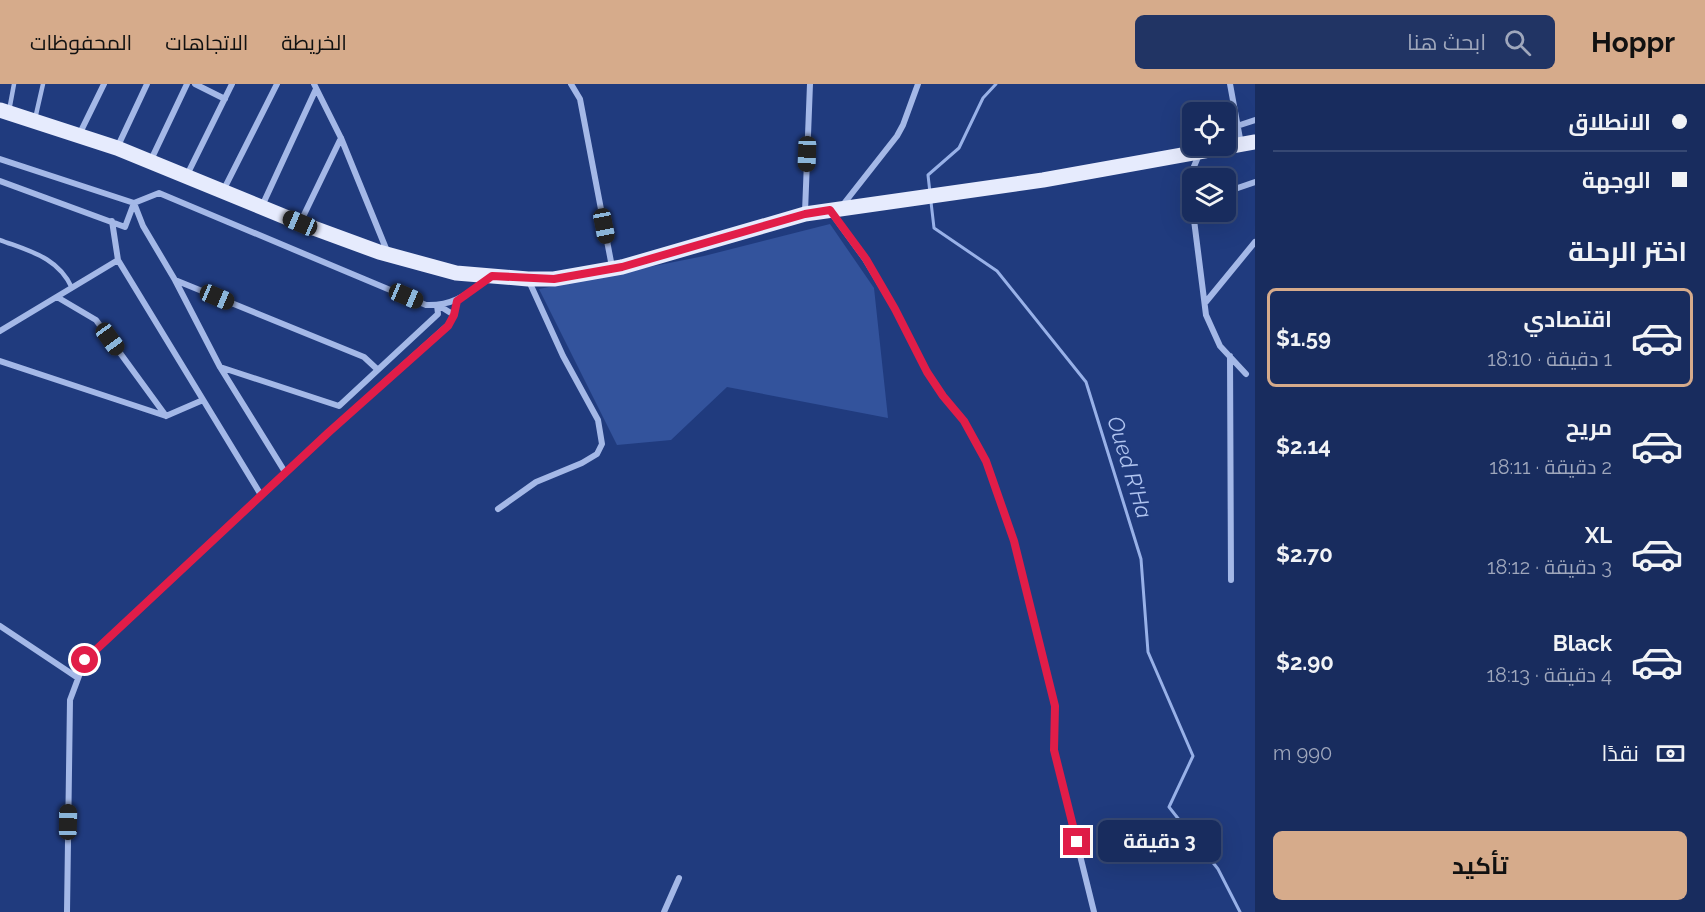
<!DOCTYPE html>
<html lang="ar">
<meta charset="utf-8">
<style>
:root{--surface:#182c5e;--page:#213464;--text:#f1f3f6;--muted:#9fa7bc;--line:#364873;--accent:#d6ab8b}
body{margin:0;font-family:Raleway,Cairo,sans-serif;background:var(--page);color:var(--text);direction:rtl;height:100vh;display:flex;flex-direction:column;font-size:22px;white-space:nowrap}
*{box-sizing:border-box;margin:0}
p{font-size:20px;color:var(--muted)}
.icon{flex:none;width:33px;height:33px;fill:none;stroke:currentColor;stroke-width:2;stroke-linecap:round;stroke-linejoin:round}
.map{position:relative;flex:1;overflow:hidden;direction:ltr}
.details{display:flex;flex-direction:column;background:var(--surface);width:450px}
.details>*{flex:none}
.banner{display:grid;align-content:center;height:132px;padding:0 18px;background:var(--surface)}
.tools{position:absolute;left:1182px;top:18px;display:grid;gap:12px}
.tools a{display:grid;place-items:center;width:54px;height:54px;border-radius:9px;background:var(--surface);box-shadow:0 6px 24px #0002,0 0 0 2px var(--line);font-size:30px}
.end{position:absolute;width:27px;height:27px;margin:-14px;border:8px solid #e11d48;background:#fff;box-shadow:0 0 0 3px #fff}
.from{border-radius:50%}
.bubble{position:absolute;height:42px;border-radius:9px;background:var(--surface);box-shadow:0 6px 24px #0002,0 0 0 2px var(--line);font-size:20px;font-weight:700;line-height:42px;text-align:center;direction:rtl}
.car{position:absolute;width:18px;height:36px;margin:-18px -9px;border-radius:8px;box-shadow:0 0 4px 2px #0007;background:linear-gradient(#222 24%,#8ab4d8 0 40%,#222 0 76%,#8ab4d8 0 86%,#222 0)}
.banner b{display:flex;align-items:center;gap:21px;height:57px;font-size:22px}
.banner b+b{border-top:2px solid var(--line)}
.banner i{width:15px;height:15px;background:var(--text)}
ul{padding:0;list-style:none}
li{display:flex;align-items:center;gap:18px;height:99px;margin:0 12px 9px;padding:0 6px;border:3px solid transparent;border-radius:9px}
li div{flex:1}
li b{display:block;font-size:22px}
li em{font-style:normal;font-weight:700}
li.selected{border-color:var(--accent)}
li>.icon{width:54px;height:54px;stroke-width:1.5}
h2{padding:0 18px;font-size:27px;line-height:72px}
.pay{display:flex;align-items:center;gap:15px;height:66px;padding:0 18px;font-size:22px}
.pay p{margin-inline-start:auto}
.cta{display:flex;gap:12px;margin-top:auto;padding:12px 18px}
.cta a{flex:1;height:69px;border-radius:9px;background:var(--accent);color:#111;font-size:24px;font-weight:700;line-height:69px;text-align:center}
header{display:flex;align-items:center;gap:36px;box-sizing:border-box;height:84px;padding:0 30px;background:var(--accent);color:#111}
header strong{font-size:28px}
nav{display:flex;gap:33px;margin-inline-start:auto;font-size:21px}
.search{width:420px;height:54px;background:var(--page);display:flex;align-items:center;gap:15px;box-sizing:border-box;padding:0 21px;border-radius:9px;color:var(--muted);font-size:22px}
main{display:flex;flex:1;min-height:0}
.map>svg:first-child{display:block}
.green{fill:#33539c}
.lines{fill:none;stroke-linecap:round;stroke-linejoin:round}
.stream{stroke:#98b1e8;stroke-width:3}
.service{stroke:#a4b8e7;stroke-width:4.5}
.minor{stroke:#a4b8e7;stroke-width:6}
.primary{stroke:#e6ebfd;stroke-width:15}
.route{stroke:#e11d48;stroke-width:8}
.labels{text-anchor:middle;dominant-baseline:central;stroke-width:4.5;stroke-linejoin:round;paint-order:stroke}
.water-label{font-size:22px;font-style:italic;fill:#afc3ef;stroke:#203b7e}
</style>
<header>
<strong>Hoppr</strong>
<div class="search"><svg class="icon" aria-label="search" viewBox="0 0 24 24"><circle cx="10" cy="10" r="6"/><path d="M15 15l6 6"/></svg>ابحث هنا</div>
<nav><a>الخريطة</a><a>الاتجاهات</a><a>المحفوظات</a></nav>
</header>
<main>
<section class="details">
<div class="banner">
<b><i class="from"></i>الانطلاق</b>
<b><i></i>الوجهة</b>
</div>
<h2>اختر الرحلة</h2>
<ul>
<li class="selected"><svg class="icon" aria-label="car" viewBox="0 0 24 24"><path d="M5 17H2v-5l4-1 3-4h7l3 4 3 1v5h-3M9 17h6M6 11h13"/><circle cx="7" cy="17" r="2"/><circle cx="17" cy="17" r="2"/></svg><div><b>اقتصادي</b><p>1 دقيقة · 18:10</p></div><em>$1.59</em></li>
<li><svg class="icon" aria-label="car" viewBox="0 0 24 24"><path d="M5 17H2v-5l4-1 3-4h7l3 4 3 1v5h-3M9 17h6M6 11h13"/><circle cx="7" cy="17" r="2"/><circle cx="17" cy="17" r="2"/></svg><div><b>مريح</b><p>2 دقيقة · 18:11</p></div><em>$2.14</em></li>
<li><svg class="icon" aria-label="car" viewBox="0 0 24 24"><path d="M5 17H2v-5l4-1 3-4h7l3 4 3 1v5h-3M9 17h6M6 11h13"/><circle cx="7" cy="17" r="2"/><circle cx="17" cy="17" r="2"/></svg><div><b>XL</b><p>3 دقيقة · 18:12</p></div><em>$2.70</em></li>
<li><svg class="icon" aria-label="car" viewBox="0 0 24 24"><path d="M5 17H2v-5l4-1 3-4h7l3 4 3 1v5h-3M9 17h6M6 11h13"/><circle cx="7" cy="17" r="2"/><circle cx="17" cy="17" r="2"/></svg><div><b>Black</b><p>4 دقيقة · 18:13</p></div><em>$2.90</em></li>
</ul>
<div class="pay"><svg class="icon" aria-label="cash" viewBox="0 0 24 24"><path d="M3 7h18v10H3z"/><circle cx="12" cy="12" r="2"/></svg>نقدًا<p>990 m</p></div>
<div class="cta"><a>تأكيد</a></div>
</section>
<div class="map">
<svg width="1255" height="828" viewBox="0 0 1255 828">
<rect width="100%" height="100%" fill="#203b7e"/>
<path class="green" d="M830,140L874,204L888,334L727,303L671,356L617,361L539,205L704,172Z"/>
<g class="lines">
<path class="stream" d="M930,109L928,91L959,64L983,14L996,0
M931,118L934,144L997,187L1086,298L1141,475L1148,568L1193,672L1169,723L1218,785L1240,828"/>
<path class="service" d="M9,27L14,0
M35,35L43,0
M0,156C29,167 58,173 72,204"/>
<path class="minor" d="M195,0L225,15
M314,0L341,54L387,167
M571,0L580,15L612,183
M1230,0L1241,60
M1237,42L1255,36
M79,51L104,0
M117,64L147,0
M0,75L134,119L125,143L0,97
M150,78L187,0
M187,91L232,0
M223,107L277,0
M1226,108L1255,98
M262,122L316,5
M842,122L897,52L903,41L918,0
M1192,125L1188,97L1200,68
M830,127L865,175L895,225L927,288L943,312L964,337L986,377L1014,457L1055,622L1054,666L1094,828
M805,128L810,0
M1193,128L1206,231L1220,262L1246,290
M112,137L118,176L261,411
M300,139L341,54
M175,196L364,273L378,286
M57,213L96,236L166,332
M1205,219L1255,158
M438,221L454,231
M0,247L118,176
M1230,272L1231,496
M0,277L166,332L203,316
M220,283L339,322L438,230L437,221
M285,388L220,283L175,196L143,142L134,119L159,109L426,221C454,222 467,210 489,194
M498,425L536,398L582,379L597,370L602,360L598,336L563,272L528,195
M0,542L78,594
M67,828L70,616L85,576L329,348L448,241L454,231L457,217
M664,828L679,794"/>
<path class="primary" d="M0,26L117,64L300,139L379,168L456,189L528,195H554L622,183L805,130L1043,96L1255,58"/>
</g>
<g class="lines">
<path class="route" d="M85,576L329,348L448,242L454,231L457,217L492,192L554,195L622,183L805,130L830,126L866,175L895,225L927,288L943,312L964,337L986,377L1014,457L1055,622L1054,666L1077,758"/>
</g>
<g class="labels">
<g class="water-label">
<text transform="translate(1130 383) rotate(73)">Oued R'Ha</text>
</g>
</g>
</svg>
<div class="tools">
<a><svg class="icon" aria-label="locate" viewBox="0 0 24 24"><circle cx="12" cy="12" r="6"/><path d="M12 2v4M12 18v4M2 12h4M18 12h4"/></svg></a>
<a><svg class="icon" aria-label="layers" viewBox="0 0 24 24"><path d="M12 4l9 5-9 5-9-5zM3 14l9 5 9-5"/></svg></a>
</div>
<i class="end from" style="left:85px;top:576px"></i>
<i class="end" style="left:1077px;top:758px"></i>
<div class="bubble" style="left:1098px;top:736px;width:123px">3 دقيقة</div>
<i class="car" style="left:807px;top:70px;rotate:182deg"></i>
<i class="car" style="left:300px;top:139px;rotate:293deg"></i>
<i class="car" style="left:604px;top:142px;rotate:169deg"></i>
<i class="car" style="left:406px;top:212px;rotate:113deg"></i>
<i class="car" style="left:217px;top:213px;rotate:113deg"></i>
<i class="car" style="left:110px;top:255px;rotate:144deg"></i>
<i class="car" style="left:68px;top:738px;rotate:1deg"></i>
</div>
</main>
